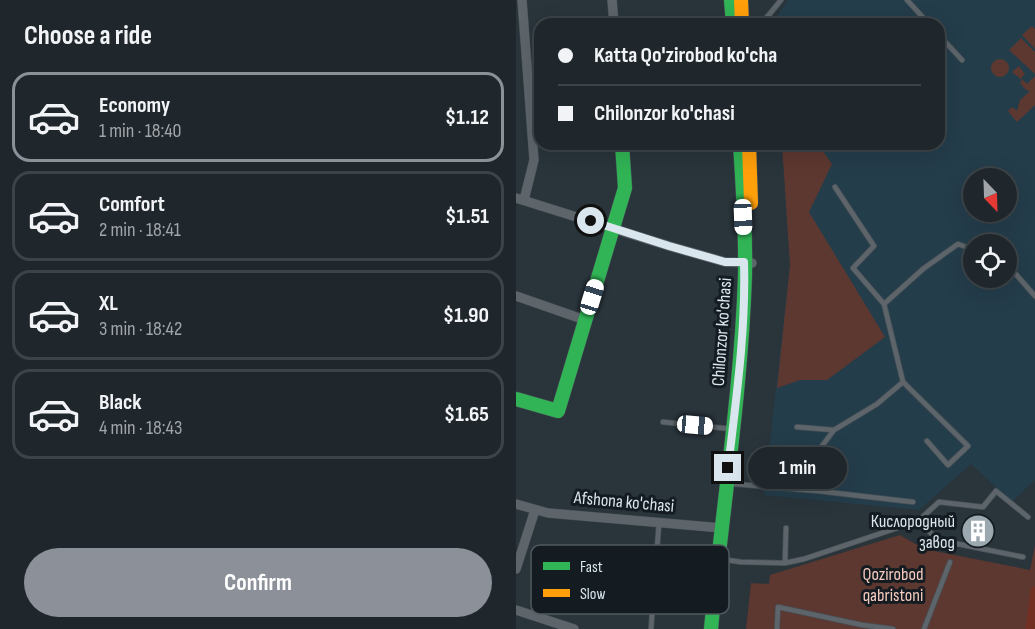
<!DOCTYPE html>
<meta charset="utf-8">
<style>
:root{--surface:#1f272c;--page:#2c3338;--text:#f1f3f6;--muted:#a1a5a9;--line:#3c4448;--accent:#8c9099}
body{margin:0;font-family:"Sofia Sans Condensed",sans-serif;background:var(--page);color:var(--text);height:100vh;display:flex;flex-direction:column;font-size:22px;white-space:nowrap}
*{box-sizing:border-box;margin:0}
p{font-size:20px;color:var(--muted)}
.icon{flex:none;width:33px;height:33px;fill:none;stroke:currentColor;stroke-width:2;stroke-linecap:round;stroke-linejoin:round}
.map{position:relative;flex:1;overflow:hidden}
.sheet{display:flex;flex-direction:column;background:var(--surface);width:516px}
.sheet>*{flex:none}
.banner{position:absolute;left:18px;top:18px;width:411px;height:132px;border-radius:18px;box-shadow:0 6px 24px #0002,0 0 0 2px var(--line);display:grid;align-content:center;height:132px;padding:0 24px;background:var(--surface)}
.needle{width:39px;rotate:157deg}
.fabs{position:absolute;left:447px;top:168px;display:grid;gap:12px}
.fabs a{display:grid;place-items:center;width:54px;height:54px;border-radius:50%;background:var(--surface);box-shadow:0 6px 24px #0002,0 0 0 2px var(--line);font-size:30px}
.end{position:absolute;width:27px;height:27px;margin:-14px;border:8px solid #dae6ed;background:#111;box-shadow:0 0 0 3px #111}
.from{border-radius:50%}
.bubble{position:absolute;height:42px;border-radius:21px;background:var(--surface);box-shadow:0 6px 24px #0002,0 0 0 2px var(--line);font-size:20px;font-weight:700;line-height:42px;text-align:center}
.car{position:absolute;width:18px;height:36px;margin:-18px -9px;border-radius:8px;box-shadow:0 0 4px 2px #0007;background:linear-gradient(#fff 24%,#345 0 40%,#fff 0 76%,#345 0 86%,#fff 0)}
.banner b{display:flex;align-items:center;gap:21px;height:57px;font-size:22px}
.banner b+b{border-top:2px solid var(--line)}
.banner i{width:15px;height:15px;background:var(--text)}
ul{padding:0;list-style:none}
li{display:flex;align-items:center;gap:18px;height:90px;margin:0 12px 9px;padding:0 12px;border:3px solid var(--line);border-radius:18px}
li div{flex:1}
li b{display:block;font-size:22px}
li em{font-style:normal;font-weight:700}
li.selected{border-color:var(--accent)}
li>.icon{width:54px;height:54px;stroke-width:1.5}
h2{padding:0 24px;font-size:27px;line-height:72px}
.cta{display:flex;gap:12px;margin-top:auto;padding:12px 24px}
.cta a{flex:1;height:69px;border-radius:36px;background:var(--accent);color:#fff;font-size:24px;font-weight:700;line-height:69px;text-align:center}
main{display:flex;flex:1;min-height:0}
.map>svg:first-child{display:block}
.built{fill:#243d4b;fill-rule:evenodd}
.green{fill:#5d3830}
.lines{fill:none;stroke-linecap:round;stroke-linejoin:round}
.canal{stroke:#713022;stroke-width:9}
.lane-casing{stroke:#475056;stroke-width:6}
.street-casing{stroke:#475056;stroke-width:10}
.fast-casing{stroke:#475056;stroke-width:15}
.slow-casing{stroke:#475056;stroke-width:15}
.lane{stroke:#5d656b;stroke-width:4.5}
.street{stroke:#5d656b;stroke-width:9}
.fast{stroke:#30b455;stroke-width:14}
.slow{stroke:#ff9f0a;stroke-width:14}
.route{stroke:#dae6ed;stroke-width:8}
.labels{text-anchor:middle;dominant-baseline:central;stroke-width:6;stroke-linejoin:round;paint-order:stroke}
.street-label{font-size:18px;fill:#dae6ed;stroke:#141c22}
.poi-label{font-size:18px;fill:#dae6ed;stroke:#141c22;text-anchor:end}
.park-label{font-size:18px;fill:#f8cbbf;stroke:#141c22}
.key{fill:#141c22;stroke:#4f595f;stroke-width:1.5}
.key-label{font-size:16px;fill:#dae6ed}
</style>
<main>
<section class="sheet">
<h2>Choose a ride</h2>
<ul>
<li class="selected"><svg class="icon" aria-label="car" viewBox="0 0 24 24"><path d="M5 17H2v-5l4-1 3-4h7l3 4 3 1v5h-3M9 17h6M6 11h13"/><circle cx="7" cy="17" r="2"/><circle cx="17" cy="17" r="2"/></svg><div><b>Economy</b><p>1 min · 18:40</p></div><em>$1.12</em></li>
<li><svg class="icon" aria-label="car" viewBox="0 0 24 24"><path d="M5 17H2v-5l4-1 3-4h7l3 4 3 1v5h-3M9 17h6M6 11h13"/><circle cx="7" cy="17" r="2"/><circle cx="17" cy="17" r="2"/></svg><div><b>Comfort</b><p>2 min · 18:41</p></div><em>$1.51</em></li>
<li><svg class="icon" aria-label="car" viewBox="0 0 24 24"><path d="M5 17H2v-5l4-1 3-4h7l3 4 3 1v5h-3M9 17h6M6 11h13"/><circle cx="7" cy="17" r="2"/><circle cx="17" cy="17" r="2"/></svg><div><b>XL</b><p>3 min · 18:42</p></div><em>$1.90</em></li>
<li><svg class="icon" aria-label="car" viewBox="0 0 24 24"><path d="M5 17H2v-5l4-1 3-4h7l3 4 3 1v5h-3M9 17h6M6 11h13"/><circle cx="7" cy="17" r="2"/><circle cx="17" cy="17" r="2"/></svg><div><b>Black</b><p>4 min · 18:43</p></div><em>$1.65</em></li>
</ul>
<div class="cta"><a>Confirm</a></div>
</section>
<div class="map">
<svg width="519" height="629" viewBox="0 0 519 629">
<rect width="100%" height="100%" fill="#29343b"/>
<path class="built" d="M272,0H519V480L496,502L455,464L403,510L248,495L274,265L266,144H423V24H259L258,21ZM458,178H490V212H458ZM458,244H490V278H458Z"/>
<path class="green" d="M516,26L519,29V49L506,35Z
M505,38L519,52V74L493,50Z
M475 68a9 9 0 1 1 18 0a9 9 0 1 1-18 0Z
M503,66L509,74L505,78L511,84L519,76V105L501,122L492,111L496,107L501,111L504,100L514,91L510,90L504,83L506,80L496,72Z
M266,144H302L316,164L293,212L369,337L311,380H284L261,388L274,265Z
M384,535L408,549L514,570L519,545V629H230L235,583L253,584L254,575Z"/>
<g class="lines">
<path class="canal" d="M514,629L519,591"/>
<g class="lane-casing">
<path id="lane" d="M391,0L413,24
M243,24L252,16L265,0
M423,35L446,60
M319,187L358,246L337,268L368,304
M490,263L519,296
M147,422L216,429
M281,427L318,430
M411,441L432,465L452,446L387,382L368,304L407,269L442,244L458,250
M219,484L302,491L306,446L318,430L361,404L387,382
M302,491L397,502
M402,521L422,540L507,557
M211,560L225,562L269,563L270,528
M269,563L288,559L402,521L423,502L467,507L480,491L512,517
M135,629L143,523
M261,629L262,607L346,625L377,629
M408,629L434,562"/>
</g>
<g class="street-casing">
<path id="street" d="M6,0L18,160L8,200
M96,0L98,24
M0,198L153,246L209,262L236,263
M0,296L69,320
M0,504L32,513L206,528
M0,569L19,510
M0,610L58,629"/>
</g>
<g class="fast-casing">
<path id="fast" d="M215,0L217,24
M0,399L42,411L109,188L106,144
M195,629C206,511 225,394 229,276C230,232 227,188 224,144"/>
</g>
<g class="slow-casing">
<path id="slow" d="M225,0L226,24
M233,144L235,203"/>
</g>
<use href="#lane" class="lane"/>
<use href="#street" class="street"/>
<use href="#fast" class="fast"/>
<use href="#slow" class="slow"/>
</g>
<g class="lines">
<path class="route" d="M75,221L153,246L209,262H228C230,331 220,400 212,468"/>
</g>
<defs>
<g id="building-disc" transform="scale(1.725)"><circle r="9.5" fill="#9ca8af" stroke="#141c22"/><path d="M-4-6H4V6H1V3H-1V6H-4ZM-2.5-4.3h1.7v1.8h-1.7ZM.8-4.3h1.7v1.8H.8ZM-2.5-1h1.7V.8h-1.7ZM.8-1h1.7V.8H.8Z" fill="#fff"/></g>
</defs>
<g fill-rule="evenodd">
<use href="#building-disc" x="462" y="531"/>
</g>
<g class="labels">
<g class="street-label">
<text transform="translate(206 332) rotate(-86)">Chilonzor ko'chasi</text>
<text transform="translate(108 502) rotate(5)">Afshona ko'chasi</text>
</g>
<g class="poi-label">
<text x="439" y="521">Кислородный<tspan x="439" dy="21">завод</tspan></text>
</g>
<g class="park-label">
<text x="377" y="574">Qozirobod<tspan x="377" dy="21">qabristoni</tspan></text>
</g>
</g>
<rect x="15" y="545" width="198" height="69" rx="9" class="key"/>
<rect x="27" y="562" width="27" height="8" fill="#30b455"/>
<rect x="27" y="589" width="27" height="8" fill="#ff9f0a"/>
<g class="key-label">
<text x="64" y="572">Fast</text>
<text x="64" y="599">Slow</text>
</g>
</svg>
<div class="fabs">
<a><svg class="needle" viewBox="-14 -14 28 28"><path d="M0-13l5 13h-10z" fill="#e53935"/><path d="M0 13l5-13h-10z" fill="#a1a5a9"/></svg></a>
<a><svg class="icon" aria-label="locate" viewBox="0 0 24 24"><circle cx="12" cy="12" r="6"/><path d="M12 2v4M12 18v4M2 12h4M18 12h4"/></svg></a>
</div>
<i class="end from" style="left:75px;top:221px"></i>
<i class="end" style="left:212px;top:468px"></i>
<div class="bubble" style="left:232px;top:447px;width:99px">1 min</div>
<i class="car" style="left:227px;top:217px;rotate:178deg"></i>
<i class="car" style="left:76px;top:297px;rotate:17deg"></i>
<i class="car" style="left:179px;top:425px;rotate:95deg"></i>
<div class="banner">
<b><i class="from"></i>Katta Qo'zirobod ko'cha</b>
<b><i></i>Chilonzor ko'chasi</b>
</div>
</div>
</main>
